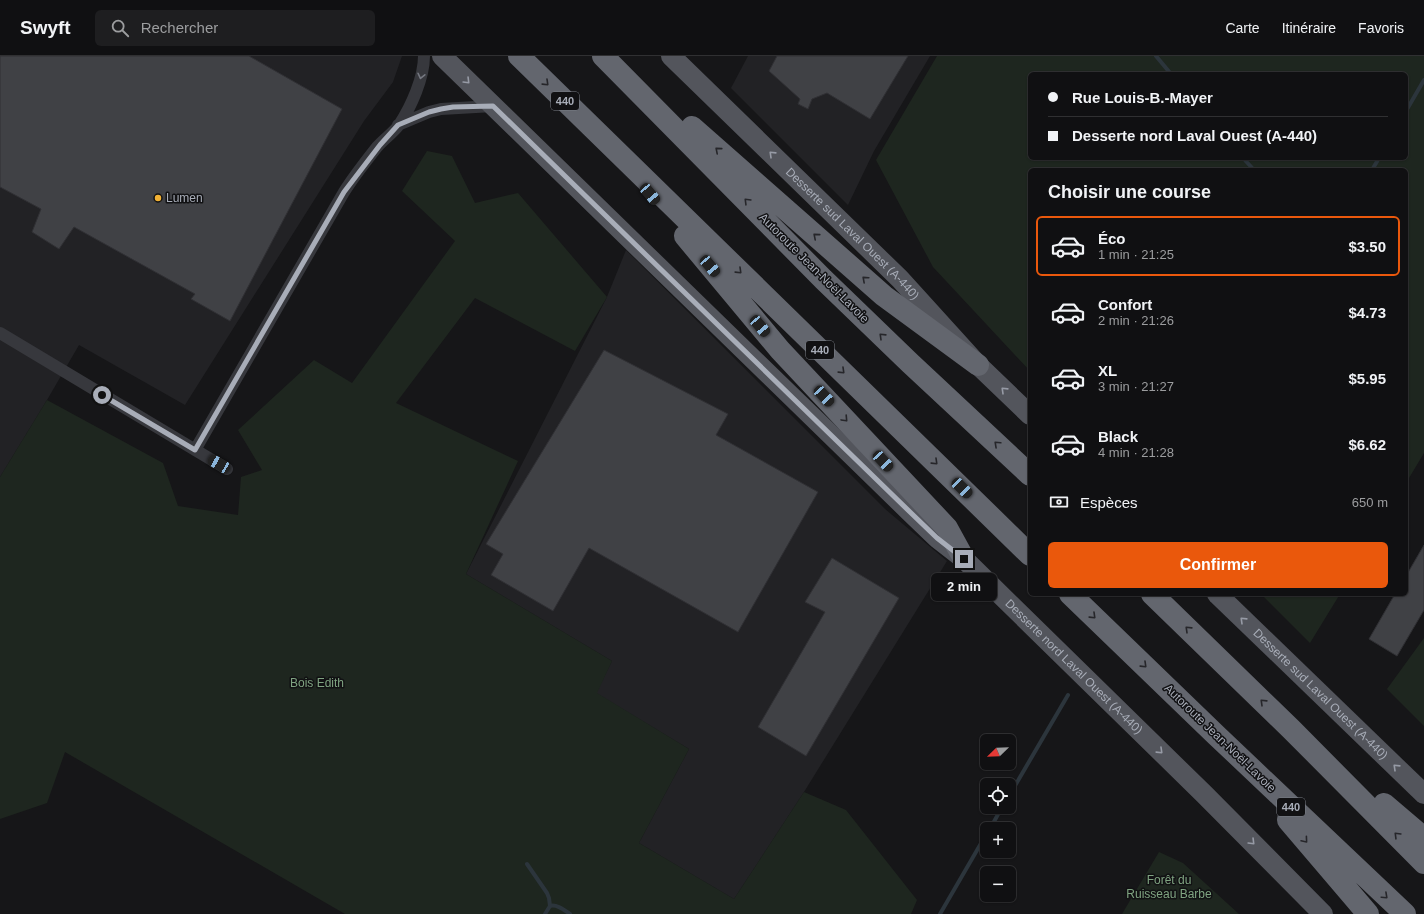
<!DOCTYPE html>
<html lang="fr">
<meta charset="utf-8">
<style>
:root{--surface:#101012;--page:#1e1e20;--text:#f1f3f6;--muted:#9c9d9f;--line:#303032;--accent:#ea580c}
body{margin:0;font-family:Arial,sans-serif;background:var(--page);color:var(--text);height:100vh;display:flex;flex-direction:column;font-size:15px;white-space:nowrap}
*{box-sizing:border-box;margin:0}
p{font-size:13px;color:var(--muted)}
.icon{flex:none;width:22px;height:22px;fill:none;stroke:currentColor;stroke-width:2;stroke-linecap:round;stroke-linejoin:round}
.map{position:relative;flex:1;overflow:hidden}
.panel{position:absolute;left:1028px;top:112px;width:380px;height:428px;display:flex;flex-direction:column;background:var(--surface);border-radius:6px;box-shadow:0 1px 3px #0004,0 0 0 1px var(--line)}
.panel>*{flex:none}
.banner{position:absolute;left:1028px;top:16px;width:380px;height:88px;border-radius:6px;box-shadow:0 1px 3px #0004,0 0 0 1px var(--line);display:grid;align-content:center;height:88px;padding:0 20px;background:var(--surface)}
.needle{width:26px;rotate:247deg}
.fabs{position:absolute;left:980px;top:678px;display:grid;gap:8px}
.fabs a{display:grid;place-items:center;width:36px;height:36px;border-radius:6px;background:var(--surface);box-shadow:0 1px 3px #0004,0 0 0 1px var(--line);font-size:20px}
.end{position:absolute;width:18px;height:18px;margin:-9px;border:5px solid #a8adb8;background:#111;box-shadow:0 0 0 2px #111}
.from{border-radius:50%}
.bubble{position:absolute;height:28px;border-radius:6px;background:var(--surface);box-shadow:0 1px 3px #0004,0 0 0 1px var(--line);font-size:13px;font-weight:600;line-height:28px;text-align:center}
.car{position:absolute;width:12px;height:24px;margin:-12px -6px;border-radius:5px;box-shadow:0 0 3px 1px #0007;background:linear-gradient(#222 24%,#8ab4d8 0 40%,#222 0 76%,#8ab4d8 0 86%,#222 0)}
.banner b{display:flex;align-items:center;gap:14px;height:38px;font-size:15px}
.banner b+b{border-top:1px solid var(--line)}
.banner i{width:10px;height:10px;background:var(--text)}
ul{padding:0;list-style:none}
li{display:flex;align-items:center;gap:12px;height:60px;margin:0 8px 6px;padding:0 12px;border:2px solid transparent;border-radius:6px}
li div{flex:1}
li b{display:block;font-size:15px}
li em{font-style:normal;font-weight:600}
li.on{border-color:var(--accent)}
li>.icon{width:36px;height:36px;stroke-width:1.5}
h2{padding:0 20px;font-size:18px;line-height:48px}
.pay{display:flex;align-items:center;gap:10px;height:44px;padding:0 20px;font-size:15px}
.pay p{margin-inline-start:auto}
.action{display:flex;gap:8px;margin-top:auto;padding:8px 20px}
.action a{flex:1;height:46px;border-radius:6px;background:var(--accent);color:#fff;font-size:16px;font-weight:600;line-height:46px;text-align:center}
header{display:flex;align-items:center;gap:24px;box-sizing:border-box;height:56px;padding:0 20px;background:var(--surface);border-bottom:1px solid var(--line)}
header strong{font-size:19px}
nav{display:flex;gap:22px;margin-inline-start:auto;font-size:14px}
.search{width:280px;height:36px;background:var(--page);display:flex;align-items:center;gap:10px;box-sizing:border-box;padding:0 14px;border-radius:6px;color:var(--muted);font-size:15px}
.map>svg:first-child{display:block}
.built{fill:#222225}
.green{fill:#1e261f;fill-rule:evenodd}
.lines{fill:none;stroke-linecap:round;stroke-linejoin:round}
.stream{stroke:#2c353c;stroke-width:4}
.building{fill:#404145;stroke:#303034}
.minor{stroke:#37383d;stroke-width:12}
.primary{stroke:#53555c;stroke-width:20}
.motorway{stroke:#63666e;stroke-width:22}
.oneway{stroke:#757881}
.oneway2{stroke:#979ba6}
.oneway3{stroke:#26262a}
.route{stroke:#a8adb8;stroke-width:5}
.poi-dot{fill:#f2b134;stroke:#111113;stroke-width:1.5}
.labels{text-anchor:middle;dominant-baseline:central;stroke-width:3;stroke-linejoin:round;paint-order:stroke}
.shield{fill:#111113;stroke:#7b7e86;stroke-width:1}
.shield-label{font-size:11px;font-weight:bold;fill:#a8adb8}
.poi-label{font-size:12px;fill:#a8adb8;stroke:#111113;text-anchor:start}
.street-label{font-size:12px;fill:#a8adb8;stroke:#111113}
.park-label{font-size:12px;fill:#7fa381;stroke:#111113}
</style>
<header>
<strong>Swyft</strong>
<div class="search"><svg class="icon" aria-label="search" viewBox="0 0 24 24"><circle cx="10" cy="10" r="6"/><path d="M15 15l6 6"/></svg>Rechercher</div>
<nav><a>Carte</a><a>Itinéraire</a><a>Favoris</a></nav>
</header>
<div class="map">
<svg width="1424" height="858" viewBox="0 0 1424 858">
<rect width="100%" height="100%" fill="#161618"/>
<path class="built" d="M0,0H402L393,26L364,65L185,349L79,289L47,344L0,421Z
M748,0H930L874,95L848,149L731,32Z
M626,194L885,453L947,505L804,736L734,843L639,787L689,693L596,637L612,605L466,518L607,241Z"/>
<path class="green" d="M937,0H1424V397L1406,427V114H1030V315L933,211L876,104ZM1030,18H1406V102H1030Z
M427,95L452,100L475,147L518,137L607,241L575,295L475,242L396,347L518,405L466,518L612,605L597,637L689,693L639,787L734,843L804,736L846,754L917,844L911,858H345L65,696L47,747L0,763V421L47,344L163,407L178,450L238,459L241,421L262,414L238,374L314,304L352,327L455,185L402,135Z
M1261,538H1340L1310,587Z
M1424,582V670L1387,633Z
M1159,796L1183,807L1239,858H1122Z"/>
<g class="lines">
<path class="stream" d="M1156,0L1171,18
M1406,55L1424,24
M1243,102L1254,114
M1372,114L1379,102
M1009,740L1068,639
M990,773L1002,751
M527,808L547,837L549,842L550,850
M545,858L550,850C557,848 564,854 570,858
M940,858L987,777"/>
</g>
<path class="building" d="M0,0H249L342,53L230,265L191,243L195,238L74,171L59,193L32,176L41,153L0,131Z
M777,0H908L870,63L827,37L812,43L808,53L798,48L800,43L769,15Z
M604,294L728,358L716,379L818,436L738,576L589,492L553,555L491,519L503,498L486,488Z
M1424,489V554L1397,600L1369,583L1395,538H1406V520Z
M832,502L899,542L806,700L758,671L825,556L805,546Z"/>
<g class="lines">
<path class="minor" d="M398,69L429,56L441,53L493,50
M0,277L227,413
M195,394L344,136C354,120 366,105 377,91C384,83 393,77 399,69C411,51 424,22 424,0"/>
<g class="primary">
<path id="s1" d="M442,0L910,456L937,482L964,503L1204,738L1323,858"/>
<path id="s2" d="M671,0L900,223L978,309L1030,359"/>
<path id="s3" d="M1217,538L1424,738"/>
</g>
<path class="motorway" d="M519,0L1030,499
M603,0L823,223L910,307L1030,419
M692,71L884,240L978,309
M685,180L780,294L947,472L964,503
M1070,538L1216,679L1405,858
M1152,538L1291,673L1424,807
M1384,748L1424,782
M1288,764L1368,858"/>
</g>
<defs><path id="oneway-chevron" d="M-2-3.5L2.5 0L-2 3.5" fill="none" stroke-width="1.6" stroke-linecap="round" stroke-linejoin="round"/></defs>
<use class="oneway" href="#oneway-chevron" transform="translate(421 20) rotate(103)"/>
<g class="oneway2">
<use href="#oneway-chevron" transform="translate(467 25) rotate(45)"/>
<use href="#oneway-chevron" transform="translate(772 98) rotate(-136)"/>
<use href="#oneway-chevron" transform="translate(1004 334) rotate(-136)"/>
<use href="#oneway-chevron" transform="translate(1243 564) rotate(-136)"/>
<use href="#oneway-chevron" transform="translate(1160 695) rotate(44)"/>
<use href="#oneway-chevron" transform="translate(1396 711) rotate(-136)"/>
<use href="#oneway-chevron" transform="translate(1252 786) rotate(45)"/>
</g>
<g class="oneway3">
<use href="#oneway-chevron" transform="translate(546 27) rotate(44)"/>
<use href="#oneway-chevron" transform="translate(718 94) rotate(-139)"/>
<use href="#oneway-chevron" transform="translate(747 145) rotate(-135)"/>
<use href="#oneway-chevron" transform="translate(816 180) rotate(-139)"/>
<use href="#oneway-chevron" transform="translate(739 215) rotate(44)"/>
<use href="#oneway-chevron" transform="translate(865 223) rotate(-138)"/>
<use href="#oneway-chevron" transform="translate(882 280) rotate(-136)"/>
<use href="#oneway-chevron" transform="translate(842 315) rotate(44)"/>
<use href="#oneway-chevron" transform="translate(845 363) rotate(47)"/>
<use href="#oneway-chevron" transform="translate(997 388) rotate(-137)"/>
<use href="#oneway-chevron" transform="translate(935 406) rotate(44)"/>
<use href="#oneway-chevron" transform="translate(1093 560) rotate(44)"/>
<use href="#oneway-chevron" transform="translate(1188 573) rotate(-136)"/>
<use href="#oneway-chevron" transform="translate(1144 609) rotate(44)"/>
<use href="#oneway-chevron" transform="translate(1263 646) rotate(-136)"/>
<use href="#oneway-chevron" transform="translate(1397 779) rotate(-135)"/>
<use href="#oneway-chevron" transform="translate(1305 784) rotate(50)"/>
<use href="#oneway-chevron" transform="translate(1385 840) rotate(43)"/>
</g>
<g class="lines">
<path class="route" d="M102,339L195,394L344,136L380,89L398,69L429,56L441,53L453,51L493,50L910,456L937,482L964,503"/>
</g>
<circle class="poi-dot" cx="158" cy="142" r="4"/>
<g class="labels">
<g class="shield">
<rect x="551" y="36" width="28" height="18" rx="3"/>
<rect x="806" y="285" width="28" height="18" rx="3"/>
<rect x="1277" y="742" width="28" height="18" rx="3"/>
</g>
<g class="shield-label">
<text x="565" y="45">440</text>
<text x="820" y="294">440</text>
<text x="1291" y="751">440</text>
</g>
<g class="poi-label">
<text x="166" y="142">Lumen</text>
</g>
<g class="street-label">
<text stroke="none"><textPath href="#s2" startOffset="254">Desserte sud Laval Ouest (A-440)</textPath></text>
<text transform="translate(814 212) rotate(45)">Autoroute Jean-Noël-Lavoie</text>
<text stroke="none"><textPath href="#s1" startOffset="879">Desserte nord Laval Ouest (A-440)</textPath></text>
<text stroke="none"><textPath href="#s3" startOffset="144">Desserte sud Laval Ouest (A-440)</textPath></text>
<text transform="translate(1220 682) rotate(44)">Autoroute Jean-Noël-Lavoie</text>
</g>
<g class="park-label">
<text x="317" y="627">Bois Edith</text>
<text x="1169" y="824">Forêt du<tspan x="1169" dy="14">Ruisseau Barbe</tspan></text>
</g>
</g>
</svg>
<div class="fabs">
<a><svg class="needle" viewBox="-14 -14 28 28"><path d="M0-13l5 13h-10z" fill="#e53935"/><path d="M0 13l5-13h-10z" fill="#9c9d9f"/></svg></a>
<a><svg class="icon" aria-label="locate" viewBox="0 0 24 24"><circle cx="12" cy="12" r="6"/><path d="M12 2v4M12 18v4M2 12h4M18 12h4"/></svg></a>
<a>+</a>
<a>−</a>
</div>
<i class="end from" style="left:102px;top:339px"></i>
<i class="end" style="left:964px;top:503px"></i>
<div class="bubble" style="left:931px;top:517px;width:66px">2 min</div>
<i class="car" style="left:650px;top:138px;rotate:140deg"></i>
<i class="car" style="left:710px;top:210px;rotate:140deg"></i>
<i class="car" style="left:760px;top:270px;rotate:140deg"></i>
<i class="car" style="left:824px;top:340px;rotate:137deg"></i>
<i class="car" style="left:883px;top:405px;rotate:137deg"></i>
<i class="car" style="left:219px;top:408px;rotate:300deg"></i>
<i class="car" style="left:962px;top:432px;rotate:134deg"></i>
<div class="banner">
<b><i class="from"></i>Rue Louis-B.-Mayer</b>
<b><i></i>Desserte nord Laval Ouest (A-440)</b>
</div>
<section class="panel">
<h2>Choisir une course</h2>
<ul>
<li class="on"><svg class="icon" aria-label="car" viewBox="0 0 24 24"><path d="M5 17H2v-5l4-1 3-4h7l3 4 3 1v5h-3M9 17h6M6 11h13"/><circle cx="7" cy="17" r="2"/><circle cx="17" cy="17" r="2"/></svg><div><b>Éco</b><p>1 min · 21:25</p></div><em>$3.50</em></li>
<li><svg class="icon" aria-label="car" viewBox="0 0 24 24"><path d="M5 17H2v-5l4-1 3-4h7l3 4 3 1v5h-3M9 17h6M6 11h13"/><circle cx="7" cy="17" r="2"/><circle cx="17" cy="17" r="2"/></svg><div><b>Confort</b><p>2 min · 21:26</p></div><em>$4.73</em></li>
<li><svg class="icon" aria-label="car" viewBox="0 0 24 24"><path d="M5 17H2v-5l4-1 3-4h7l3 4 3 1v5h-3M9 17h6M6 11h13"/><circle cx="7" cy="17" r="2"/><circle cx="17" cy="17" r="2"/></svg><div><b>XL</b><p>3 min · 21:27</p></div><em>$5.95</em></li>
<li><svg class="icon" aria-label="car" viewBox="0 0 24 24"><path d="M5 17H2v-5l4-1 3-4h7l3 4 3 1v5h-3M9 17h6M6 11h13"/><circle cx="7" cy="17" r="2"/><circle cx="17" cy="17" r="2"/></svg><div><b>Black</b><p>4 min · 21:28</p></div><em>$6.62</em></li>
</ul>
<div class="pay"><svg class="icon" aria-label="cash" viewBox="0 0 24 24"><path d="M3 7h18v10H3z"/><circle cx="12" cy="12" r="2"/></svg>Espèces<p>650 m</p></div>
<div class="action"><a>Confirmer</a></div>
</section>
</div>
